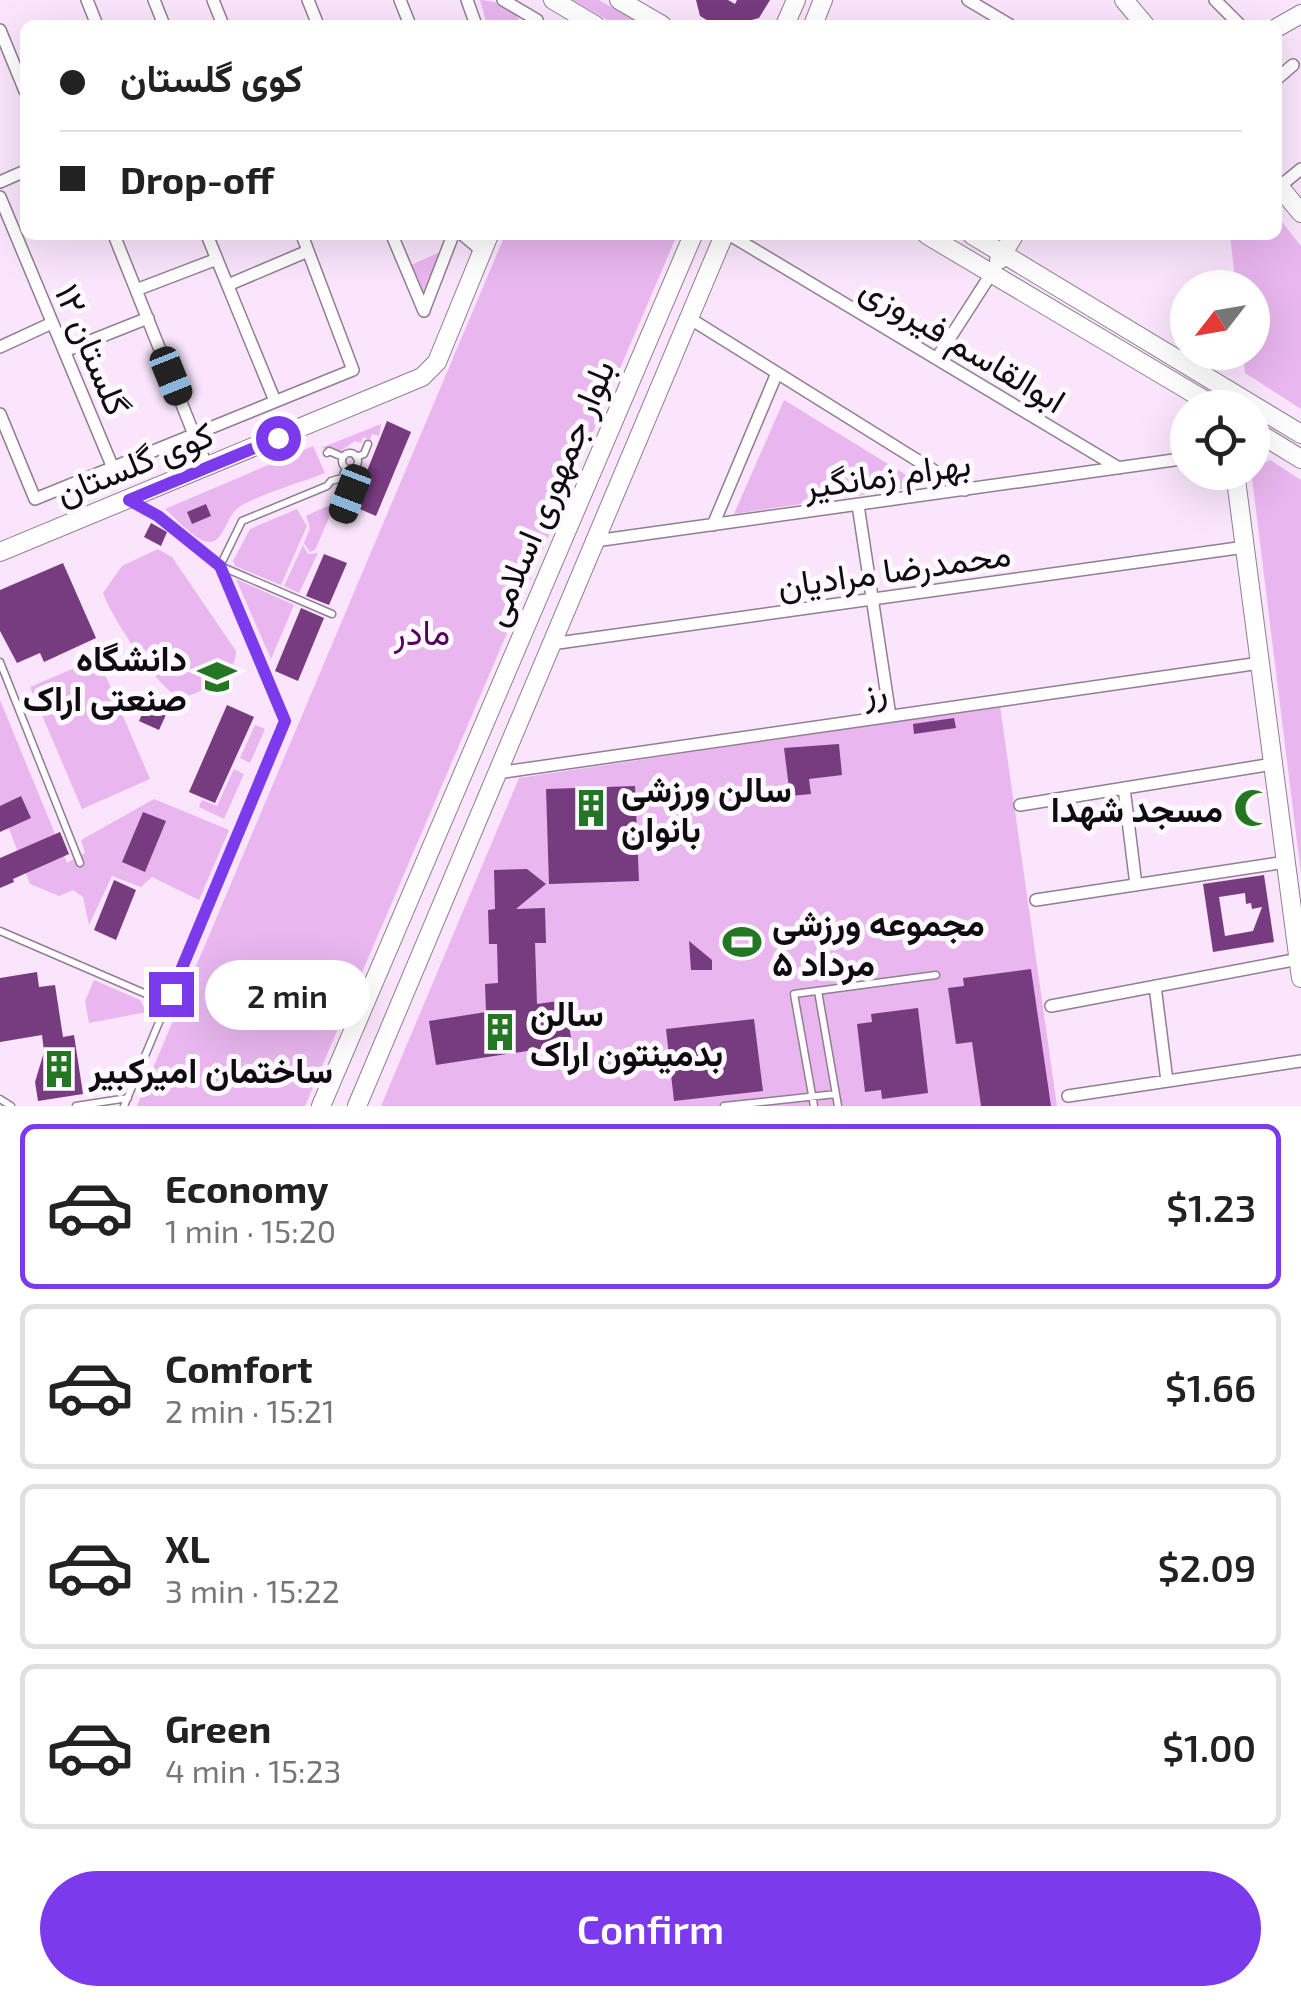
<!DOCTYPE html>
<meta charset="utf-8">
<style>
:root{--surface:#fff;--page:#f2f2f2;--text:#222;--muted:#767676;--line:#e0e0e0;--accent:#7c3aed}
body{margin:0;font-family:"Exo 2",Vazirmatn,sans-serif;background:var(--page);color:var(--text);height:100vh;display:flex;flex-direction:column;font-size:38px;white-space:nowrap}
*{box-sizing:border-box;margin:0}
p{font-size:32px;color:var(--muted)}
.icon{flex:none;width:55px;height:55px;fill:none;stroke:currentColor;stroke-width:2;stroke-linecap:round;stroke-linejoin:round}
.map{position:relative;height:1106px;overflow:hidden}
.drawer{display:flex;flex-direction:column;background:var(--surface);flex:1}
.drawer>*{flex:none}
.hud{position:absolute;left:20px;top:20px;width:1262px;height:220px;border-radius:15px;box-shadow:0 10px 40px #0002;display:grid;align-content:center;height:220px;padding:0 40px;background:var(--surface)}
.needle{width:65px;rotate:239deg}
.tools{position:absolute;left:1170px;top:270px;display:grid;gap:20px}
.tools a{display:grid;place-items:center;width:100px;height:100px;border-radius:50%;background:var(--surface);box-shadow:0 10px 40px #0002;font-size:50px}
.end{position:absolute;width:45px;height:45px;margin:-22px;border:12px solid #7c3aed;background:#fff;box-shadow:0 0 0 5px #fff}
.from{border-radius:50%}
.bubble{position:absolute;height:70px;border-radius:35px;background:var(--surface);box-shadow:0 10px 40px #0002;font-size:32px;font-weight:600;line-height:70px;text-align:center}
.car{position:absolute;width:30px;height:60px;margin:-30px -15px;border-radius:12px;box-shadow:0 0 8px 2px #0007;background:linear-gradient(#222 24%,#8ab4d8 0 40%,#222 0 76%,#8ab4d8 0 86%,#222 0)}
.hud b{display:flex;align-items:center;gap:35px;height:95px;font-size:38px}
.hud b+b{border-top:2px solid var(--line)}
.hud i{width:25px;height:25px;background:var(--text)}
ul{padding:18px 0 0;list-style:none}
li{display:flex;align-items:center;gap:30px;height:165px;margin:0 20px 15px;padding:0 20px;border:5px solid var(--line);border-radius:15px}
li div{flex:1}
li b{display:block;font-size:38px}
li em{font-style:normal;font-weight:600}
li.current{border-color:var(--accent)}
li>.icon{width:90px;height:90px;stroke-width:1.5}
.button{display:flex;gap:20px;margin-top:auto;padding:20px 40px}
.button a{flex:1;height:115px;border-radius:60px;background:var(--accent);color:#fff;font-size:40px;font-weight:600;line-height:115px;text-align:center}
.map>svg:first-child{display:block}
.green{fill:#e9b6ef}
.building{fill:#773b7f;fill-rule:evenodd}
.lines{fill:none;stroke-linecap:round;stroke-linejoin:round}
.lane-casing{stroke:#917e93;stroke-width:9}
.street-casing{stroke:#917e93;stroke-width:14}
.secondary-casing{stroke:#917e93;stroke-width:20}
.lane{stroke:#fff;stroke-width:6}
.street{stroke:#fff;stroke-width:11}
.secondary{stroke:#fff;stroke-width:18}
.route{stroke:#7c3aed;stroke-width:12}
.labels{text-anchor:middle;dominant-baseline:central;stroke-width:10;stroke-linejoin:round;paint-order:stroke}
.street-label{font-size:35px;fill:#100a11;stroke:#fdf9fe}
.park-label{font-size:35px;fill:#570062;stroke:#fdf9fe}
.poi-label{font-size:35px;font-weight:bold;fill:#100a11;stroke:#fdf9fe;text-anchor:start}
</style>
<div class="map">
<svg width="1301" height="1106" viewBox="0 0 1301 1106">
<rect width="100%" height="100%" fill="#fae5fc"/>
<path class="green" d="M480,0C496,0 516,9 522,25H487Z
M573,0H599L642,25H616Z
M1278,217L1301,246V409L1245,373L1243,353L1252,352V288L1236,287L1230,235H1278Z
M505,235H677L305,1106H137Z
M440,252L423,293L411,265Z
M784,400L924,486L734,514Z
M381,424L379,436L372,434L370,440L363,437L361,443L355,441L341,451L321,448Z
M313,446L325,473C303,482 256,495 238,508C226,517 224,542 209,542C195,541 176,518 165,509Z
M1270,460L1301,480V874L1252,478L1254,468Z
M336,502L315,550L310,552L304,543L310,528L306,516Z
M297,509L307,526L281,585L235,566L233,561L250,529Z
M303,545L308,554L318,553L299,593L284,586Z
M158,549L172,557L236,651C236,678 204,691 181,698C159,691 111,616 103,593L122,566Z
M236,579L294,605L271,659Z
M98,658L150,779L82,809L30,687Z
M0,700L67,863L85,853L81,840L154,799L229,830L199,900L152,877L141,887L112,876L89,925L83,897L73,890L59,896L30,884L0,805Z
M1000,706L1057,1106H381L519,778Z
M255,725L265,729L250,763L240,758Z
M234,769L244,774L224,819L199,807L202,800L217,806Z
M94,980L140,1000L147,1012L89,1023L85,1001Z"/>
<path class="building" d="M696,0H728L735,4L737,0H770L759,18L733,25H715L700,16Z
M387,421L411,432L376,516L353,506Z
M206,504L211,516L192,524L187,512Z
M151,523L167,532L161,546L144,537Z
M324,554L347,563L329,605L306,596Z
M63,563L96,638L44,662L40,653L17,663L0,631V590Z
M301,608L324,618L298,681L275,671Z
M150,696L170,706L159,730L139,721Z
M227,705L254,717L215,803L189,792Z
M954,718L956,728L914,734L913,724Z
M839,744L842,775L809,779L811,794L790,796L784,748Z
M635,786L639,881L549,884L546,789Z
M21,796L31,818L0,832V806Z
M143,812L166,821L145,872L122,862Z
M60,832L69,854L13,879L14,882L0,888V858Z
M527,869L546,884L516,909L545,908L546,943H535L537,1004L565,1000L572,1044L436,1065L429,1021L486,1012L485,984L498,983L497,944H489L488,910L495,909L494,870Z
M1264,875L1274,942L1213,952L1203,884ZM1245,893L1246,904L1251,903L1252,909L1262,907L1253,931L1225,936L1219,897Z
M114,880L136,890L116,940L94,930Z
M689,941L712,960V970H691Z
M853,962L855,977L836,980L834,964Z
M1031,969L1051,1106H981L972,1042L956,1044L948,988L964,986L963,978Z
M37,972L39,987L55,985L63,1037L74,1035L83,1094L38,1101L35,1082L44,1052L42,1035L0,1042V978Z
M918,1008L928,1093L882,1099L881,1090L865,1092L857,1024L872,1022L871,1014Z
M754,1019L763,1091L674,1101L666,1029Z"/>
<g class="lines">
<g class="lane-casing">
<path id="lane" d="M327,453L329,451L343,457
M342 461a8 8 0 1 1 16 0a8 8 0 1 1-16 0Z
M356,457L364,454L368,444
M342,478L350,495L342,516
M332,614L220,566L242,521L327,486L331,481L342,478L346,468
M0,662L80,863
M0,931L167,1003
M818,991L838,1106
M0,1099L11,1106
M76,1106L128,1098
M124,1106L285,721L220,566L158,516L130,500
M724,1106L836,1094
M814,1106L794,994L936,975"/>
</g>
<g class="street-casing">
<path id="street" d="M87,0L97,25
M154,0L164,25
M213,0L223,25
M308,0L318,25
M400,0L410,25
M467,0L476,25
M503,0L537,20L535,25
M968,0L1010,25
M1215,0L1240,25
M0,30L25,91
M1278,78L1293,65
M0,182L25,171
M1279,187L1301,169
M0,197L113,468
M114,235L207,467
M207,235L275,401
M392,235L424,311
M463,235L482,251
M730,235L1119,468
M228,285L308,251
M136,290L217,259
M424,310L453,235
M689,318L965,490
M0,347L52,323
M65,351L148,318
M937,358L991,274
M0,414L35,499L353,370L302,235
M858,505L890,716
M713,525L777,373
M595,541L1188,458
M551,644L1245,547
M497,773L1260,663
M1124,788L1136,885
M1020,805L1273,764
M1036,900L1286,862
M1155,986L1167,1081
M1051,1006L1299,959
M1068,1096L1301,1061"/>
</g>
<g class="secondary-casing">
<path id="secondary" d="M553,0L595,25
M619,0L662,25
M1124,0L1145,25
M785,25L796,0
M813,25L823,0
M1278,27L1301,14
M1278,185L1301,213
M927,235L1218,408
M972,235L1301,434
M999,260L1014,235
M1252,429L1301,459
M1235,472L1301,978
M0,552L422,377L437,362L489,235
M321,1106L693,235
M357,1106L724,235"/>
</g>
<use href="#lane" class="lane"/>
<use href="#street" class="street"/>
<use href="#secondary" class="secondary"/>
</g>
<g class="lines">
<path class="route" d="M171,994L285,721L220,566L158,516L129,500L278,438"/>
</g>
<defs>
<g id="university-bare" transform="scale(3)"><path d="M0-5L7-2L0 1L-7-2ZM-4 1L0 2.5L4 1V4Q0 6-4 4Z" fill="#247722" stroke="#fdf9fe" stroke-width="2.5" paint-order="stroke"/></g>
<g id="building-bare" transform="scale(3)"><path d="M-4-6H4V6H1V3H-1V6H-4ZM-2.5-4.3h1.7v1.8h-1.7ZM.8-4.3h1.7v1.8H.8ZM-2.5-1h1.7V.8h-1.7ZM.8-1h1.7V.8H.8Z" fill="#247722" stroke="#fdf9fe" stroke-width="2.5" paint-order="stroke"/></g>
<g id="mosque-bare" transform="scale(3)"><path d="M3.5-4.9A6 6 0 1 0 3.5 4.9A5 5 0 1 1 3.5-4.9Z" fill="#247722" stroke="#fdf9fe" stroke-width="2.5" paint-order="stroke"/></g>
<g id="stadium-bare" transform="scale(3)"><path d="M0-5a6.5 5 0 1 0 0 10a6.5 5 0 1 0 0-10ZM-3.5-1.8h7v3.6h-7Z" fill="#247722" stroke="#fdf9fe" stroke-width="2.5" paint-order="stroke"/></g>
</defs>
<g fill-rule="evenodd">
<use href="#university-bare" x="217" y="677"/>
<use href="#building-bare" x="591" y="808"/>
<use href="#mosque-bare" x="1253" y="808"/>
<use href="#stadium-bare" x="742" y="942"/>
<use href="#building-bare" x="500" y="1032"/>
<use href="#building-bare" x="59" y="1069"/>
</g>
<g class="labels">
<g class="street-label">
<text transform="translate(964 343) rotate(31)">ابوالقاسم فیروزی</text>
<text transform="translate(94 349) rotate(67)">گلستان ۱۲</text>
<text transform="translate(134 462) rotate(-22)">کوی گلستان</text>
<text transform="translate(887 473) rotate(-8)">بهرام زمانگیر</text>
<text transform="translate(547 492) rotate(-67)">بلوار جمهوری اسلامی</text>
<text transform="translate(894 568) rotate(-8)">محمدرضا مرادیان</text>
<text transform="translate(875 690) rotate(-8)">رز</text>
</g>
<g class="park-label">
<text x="422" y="631">مادر</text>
</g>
<g class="poi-label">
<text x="187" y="657" text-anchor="end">دانشگاه<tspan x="187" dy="40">صنعتی اراک</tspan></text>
<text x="621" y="788">سالن ورزشی<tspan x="621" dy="40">بانوان</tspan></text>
<text x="1223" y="808" text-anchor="end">مسجد شهدا</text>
<text x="772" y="922">مجموعه ورزشی<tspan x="772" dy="40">۵ مرداد</tspan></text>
<text x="530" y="1012">سالن<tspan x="530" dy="40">بدمینتون اراک</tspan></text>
<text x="89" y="1069">ساختمان امیرکبیر</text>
</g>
</g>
</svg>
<div class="tools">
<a><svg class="needle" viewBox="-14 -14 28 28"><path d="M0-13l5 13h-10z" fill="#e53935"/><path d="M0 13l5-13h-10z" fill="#767676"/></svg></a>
<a><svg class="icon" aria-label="locate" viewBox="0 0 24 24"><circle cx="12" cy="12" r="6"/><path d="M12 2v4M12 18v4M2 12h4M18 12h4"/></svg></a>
</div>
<i class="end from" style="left:278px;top:438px"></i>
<i class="end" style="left:171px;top:994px"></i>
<div class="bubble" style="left:205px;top:960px;width:165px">2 min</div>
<i class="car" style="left:171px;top:376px;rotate:158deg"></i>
<i class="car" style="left:350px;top:494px;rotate:201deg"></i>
<div class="hud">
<b><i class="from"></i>کوی گلستان</b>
<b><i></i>Drop-off</b>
</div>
</div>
<section class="drawer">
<ul>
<li class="current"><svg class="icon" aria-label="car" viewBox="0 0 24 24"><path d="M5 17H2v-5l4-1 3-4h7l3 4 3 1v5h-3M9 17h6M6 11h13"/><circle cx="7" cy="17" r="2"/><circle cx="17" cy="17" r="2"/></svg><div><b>Economy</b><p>1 min · 15:20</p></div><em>$1.23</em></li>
<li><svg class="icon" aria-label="car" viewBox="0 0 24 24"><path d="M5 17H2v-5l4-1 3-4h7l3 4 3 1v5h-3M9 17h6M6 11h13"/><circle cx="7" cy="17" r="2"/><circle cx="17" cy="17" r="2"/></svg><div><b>Comfort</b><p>2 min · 15:21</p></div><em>$1.66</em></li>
<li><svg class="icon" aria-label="car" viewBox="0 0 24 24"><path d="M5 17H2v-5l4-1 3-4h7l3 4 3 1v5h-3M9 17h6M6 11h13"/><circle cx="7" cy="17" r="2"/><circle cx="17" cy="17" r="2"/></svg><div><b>XL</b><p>3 min · 15:22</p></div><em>$2.09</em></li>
<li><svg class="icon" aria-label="car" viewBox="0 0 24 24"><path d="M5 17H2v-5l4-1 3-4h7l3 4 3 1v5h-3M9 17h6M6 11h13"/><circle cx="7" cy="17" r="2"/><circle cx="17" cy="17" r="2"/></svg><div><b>Green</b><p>4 min · 15:23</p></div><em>$1.00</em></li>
</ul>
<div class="button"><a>Confirm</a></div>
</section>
